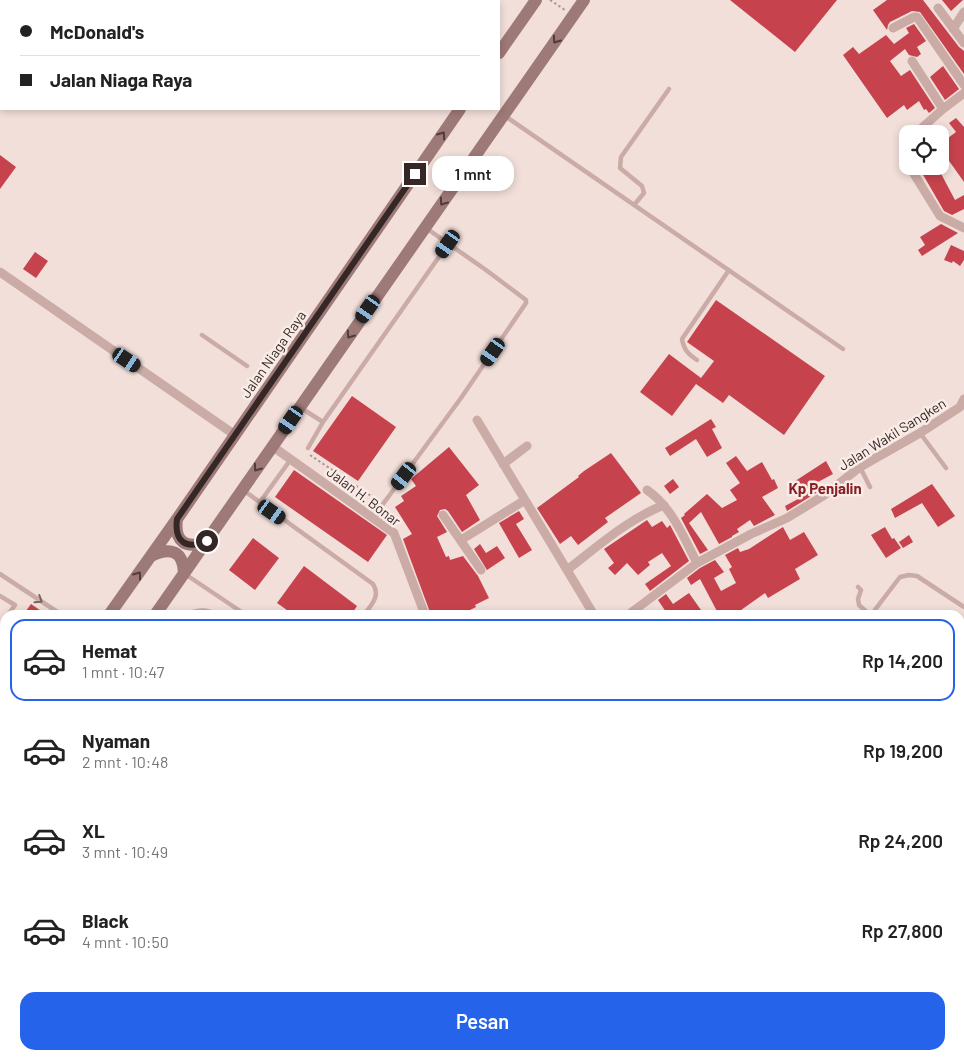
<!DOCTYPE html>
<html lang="id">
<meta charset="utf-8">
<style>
:root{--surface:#fff;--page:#f6f6f6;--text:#222;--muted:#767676;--line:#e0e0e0;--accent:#2563eb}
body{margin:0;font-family:Barlow,sans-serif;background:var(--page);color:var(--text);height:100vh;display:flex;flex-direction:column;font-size:19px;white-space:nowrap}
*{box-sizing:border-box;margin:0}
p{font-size:16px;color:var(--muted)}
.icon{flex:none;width:28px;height:28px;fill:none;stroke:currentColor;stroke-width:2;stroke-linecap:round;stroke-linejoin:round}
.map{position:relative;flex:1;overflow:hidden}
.panel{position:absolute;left:0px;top:610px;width:965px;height:450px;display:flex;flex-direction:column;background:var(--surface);border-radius:15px 15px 0 0;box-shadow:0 2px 8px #0003}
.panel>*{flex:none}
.hud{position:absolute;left:0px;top:0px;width:500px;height:110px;box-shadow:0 2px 8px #0003;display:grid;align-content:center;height:110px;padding:0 20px;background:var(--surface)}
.controls{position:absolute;left:899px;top:125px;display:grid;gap:10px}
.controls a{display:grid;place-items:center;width:50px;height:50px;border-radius:10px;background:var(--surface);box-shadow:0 2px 8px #0003;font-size:25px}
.end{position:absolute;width:22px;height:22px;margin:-11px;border:6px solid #362727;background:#fff;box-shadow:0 0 0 2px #fff}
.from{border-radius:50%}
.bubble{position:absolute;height:35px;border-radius:15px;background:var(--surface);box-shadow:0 2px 8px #0003;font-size:16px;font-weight:600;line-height:35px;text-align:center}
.car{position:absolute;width:15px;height:30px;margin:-15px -8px;border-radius:6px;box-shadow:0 0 4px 1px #0007;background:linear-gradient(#222 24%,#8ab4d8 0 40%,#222 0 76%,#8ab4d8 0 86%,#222 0)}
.hud b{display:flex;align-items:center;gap:18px;height:48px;font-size:19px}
.hud b+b{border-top:1px solid var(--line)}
.hud i{width:12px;height:12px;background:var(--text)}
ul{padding:9px 0 0;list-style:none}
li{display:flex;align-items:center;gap:15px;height:82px;margin:0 10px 8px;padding:0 10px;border:2px solid transparent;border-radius:15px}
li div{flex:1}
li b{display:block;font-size:19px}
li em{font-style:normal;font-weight:600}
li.active{border-color:var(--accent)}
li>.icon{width:45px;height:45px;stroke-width:1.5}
.cta{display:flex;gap:10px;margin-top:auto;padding:10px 20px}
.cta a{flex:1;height:58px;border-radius:15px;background:var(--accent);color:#fff;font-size:20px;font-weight:600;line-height:58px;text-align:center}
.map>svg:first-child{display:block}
.building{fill:#c6434d}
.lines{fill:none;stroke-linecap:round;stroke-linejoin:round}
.path{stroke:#b59490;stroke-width:2;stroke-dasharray:2.5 2.5;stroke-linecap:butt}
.service{stroke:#caaba6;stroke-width:4.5}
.minor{stroke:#caaba6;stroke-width:9}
.tertiary{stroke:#caaba6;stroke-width:11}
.secondary{stroke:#9d7977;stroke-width:12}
.oneway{stroke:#503c3b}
.oneway2{stroke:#796260}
.route{stroke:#362727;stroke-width:6}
.labels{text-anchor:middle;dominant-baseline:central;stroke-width:5;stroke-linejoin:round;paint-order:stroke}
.street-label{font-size:14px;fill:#362727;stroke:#f9ebe6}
.neighbourhood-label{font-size:15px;font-weight:bold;fill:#852027;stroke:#f9ebe6}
</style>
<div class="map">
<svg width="964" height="1060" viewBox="0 0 964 1060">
<rect width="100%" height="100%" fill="#f2dfda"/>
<path class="building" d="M730,0H837L795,52Z
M887,0H923L959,47L964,51V74L920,12L912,11L890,22L888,25L887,30L873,10Z
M942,0H963L951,11Z
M914,24L926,41L917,47L921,54L917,57L909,55L905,49L890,61L901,76L910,70L935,108L929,113L926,109L924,110L919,101L907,110L904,105L887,118L843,55L853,47L859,54L886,35L894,44L909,33L906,28Z
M943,66L959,89L945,100L930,77Z
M956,118L964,127V182L940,148V144L956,132L949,123Z
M0,155L16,167L0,189Z
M918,166H937L955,200L964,195V209L952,215L944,211Z
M941,224L958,233L922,256L918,250L925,245L920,237Z
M951,245L964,251V260L960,266L953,261L952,263L944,260Z
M35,252L48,261L36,278L23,269Z
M716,300L825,376L784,435L729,395L723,403L696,384L672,416L640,392L669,354L701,378L714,361L687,342Z
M352,396L396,427L358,481L313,451Z
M711,419L716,427L712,429L722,448L707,457L696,439L670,456L665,448Z
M449,447L479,485L466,495L480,520L462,532L448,511L445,509L440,510L437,516L447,532L437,537L446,557L449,556L450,560L463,556L478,576L489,598L475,605L476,607L460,615H431L403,539L412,534L395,507L404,501L401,496L416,486L411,479Z
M611,453L641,493L605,518L608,522L578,545L571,536L560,544L537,508L579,477L578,476L584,471Z
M736,456L747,471L762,462L772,480L774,479L778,488L762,497L775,515L754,526L750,520L737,529L739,532L732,536V537L719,544L701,512L689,523L708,550L700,554L681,518L685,515L684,514L707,494L722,508L737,500L730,490L740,483L726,463Z
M826,461L833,474L818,482L821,490L787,511L785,506L798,499L789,485Z
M294,470L387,535L368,562L275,497Z
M673,479L679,487L670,494L664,486Z
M932,484L955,516L938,527L922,503L895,518L891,509Z
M519,511L524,519L516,524L532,550L519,558L499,523Z
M647,520L652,527L662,521L667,528L670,525L689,561L650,591L645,584L671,566L662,553L648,562L650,565L638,575L627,563L615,575L608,568L614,563L604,549Z
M783,527L790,540L804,532L818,555L795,569L800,579L768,598L765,593L734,615H719L700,579L691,585L687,578L700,568L715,560L724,572L714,578L721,591L736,583L729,569L732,567L725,555L738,548L740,552L749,549Z
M885,527L892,539L894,538L901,548L886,558L871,535Z
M909,535L913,542L903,548L899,542Z
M253,538L279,558L255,590L229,570Z
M480,544L486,553L497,546L505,558L487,570L474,549Z
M304,566L357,606L351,615H294L277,603Z
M689,593L701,610L694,615H685L682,610L675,615H668L658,600L666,594L673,604Z
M31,604L47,615H23Z"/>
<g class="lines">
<path class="path" d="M550,0L565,10
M310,455L377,500"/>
<path class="service" d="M505,116L843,349
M634,205L644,193L642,186L620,168L621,157L669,89
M202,335L247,366
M697,360C688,354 684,350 682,339L729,270
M301,408L323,422
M920,433L946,468
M308,448L323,422L448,244
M860,467L870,487
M243,490L373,584C381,596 371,605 364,615
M260,502L291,459
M374,518L383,504L461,398L526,303V300L486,270L426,228
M0,574L62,615
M185,574L246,615
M858,587L861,590L858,599L859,605L870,615
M0,596L15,605L8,615
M186,615C195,610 207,608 216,615
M871,615L900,577L909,575L917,576L964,607
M0,628L5,620
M0,672L5,675
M960,681L964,675
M0,707L5,700
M0,871L5,864
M0,885L5,889
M0,932L5,924
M960,995L964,989
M916,1060L919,1055"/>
<path class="minor" d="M938,8L964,43
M893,28L914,17H917L964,85
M953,29L964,12
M912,61L943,109
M915,134L943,109L964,93
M908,142C903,149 903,157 908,164
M909,166L940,216L964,228
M0,272L235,435
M477,420L594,615
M272,446L394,533L425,615
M503,464L527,446
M647,490C672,507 684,538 697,563
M443,515L481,570
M461,540L525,500
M567,570C597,547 628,519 664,505
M628,615L697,563L751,534L787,518L823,496L860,467L920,433L960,407L964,399
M0,989L5,986
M307,1055L309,1060
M519,1055L520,1060
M596,1055L598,1060
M730,1060L734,1055"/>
<path class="tertiary" d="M25,1L26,0
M0,37L1,35"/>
<path class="secondary" d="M499,53L536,0
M177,519C174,542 186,550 207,541
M151,556C170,547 183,550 184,573
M109,615L177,519L460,109
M155,615L584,0
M0,767L5,761
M0,830L5,823"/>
</g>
<defs><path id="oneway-chevron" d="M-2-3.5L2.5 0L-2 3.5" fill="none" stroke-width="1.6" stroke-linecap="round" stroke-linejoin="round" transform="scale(1.25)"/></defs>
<g class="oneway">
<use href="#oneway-chevron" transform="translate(556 40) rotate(125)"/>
<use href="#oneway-chevron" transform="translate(442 135) rotate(-55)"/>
<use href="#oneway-chevron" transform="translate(443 202) rotate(125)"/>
<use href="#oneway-chevron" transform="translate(350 335) rotate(125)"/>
<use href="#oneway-chevron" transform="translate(257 468) rotate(125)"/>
<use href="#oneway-chevron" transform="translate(138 575) rotate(-54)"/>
</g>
<use class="oneway2" href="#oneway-chevron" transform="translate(39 600) rotate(33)"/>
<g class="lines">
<path class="route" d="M207,541C186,550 174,542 177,519L415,174"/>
</g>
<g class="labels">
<g class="street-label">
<text transform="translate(273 354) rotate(-55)">Jalan Niaga Raya</text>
<text transform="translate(892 434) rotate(-32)">Jalan Wakil Sangken</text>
<text transform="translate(364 496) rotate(37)">Jalan H. Bonar</text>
</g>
<g class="neighbourhood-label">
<text x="825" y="488">Kp Penjalin</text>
</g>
</g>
</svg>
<div class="controls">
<a><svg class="icon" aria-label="locate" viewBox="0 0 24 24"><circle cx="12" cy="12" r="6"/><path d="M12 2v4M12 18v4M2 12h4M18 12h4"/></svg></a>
</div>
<i class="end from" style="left:207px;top:541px"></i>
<i class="end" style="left:415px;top:174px"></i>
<div class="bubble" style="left:432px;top:156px;width:82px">1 mnt</div>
<i class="car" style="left:448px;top:244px;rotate:215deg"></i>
<i class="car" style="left:368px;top:309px;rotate:215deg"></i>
<i class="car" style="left:493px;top:352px;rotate:215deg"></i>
<i class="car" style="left:127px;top:360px;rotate:124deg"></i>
<i class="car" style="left:291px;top:420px;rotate:215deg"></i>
<i class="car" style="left:404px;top:476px;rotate:217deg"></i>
<i class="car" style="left:272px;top:512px;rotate:125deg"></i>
<div class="hud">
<b><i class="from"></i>McDonald's</b>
<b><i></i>Jalan Niaga Raya</b>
</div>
<section class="panel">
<ul>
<li class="active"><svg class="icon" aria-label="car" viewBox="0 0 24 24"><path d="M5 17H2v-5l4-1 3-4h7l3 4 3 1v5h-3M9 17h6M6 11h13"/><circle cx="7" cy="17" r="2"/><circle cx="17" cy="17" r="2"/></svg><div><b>Hemat</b><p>1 mnt · 10:47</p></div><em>Rp 14,200</em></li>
<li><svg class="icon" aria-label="car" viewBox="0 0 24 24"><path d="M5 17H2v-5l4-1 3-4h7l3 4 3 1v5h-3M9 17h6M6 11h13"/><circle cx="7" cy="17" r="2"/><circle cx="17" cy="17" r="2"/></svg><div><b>Nyaman</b><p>2 mnt · 10:48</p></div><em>Rp 19,200</em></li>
<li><svg class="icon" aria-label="car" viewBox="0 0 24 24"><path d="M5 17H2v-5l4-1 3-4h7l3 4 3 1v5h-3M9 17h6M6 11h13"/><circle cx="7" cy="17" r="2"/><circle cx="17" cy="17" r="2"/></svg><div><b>XL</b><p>3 mnt · 10:49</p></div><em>Rp 24,200</em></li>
<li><svg class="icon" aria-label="car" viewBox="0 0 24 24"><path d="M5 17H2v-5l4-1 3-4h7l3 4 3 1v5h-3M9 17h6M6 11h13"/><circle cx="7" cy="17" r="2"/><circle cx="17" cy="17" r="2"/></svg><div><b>Black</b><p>4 mnt · 10:50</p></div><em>Rp 27,800</em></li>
</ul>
<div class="cta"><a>Pesan</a></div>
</section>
</div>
